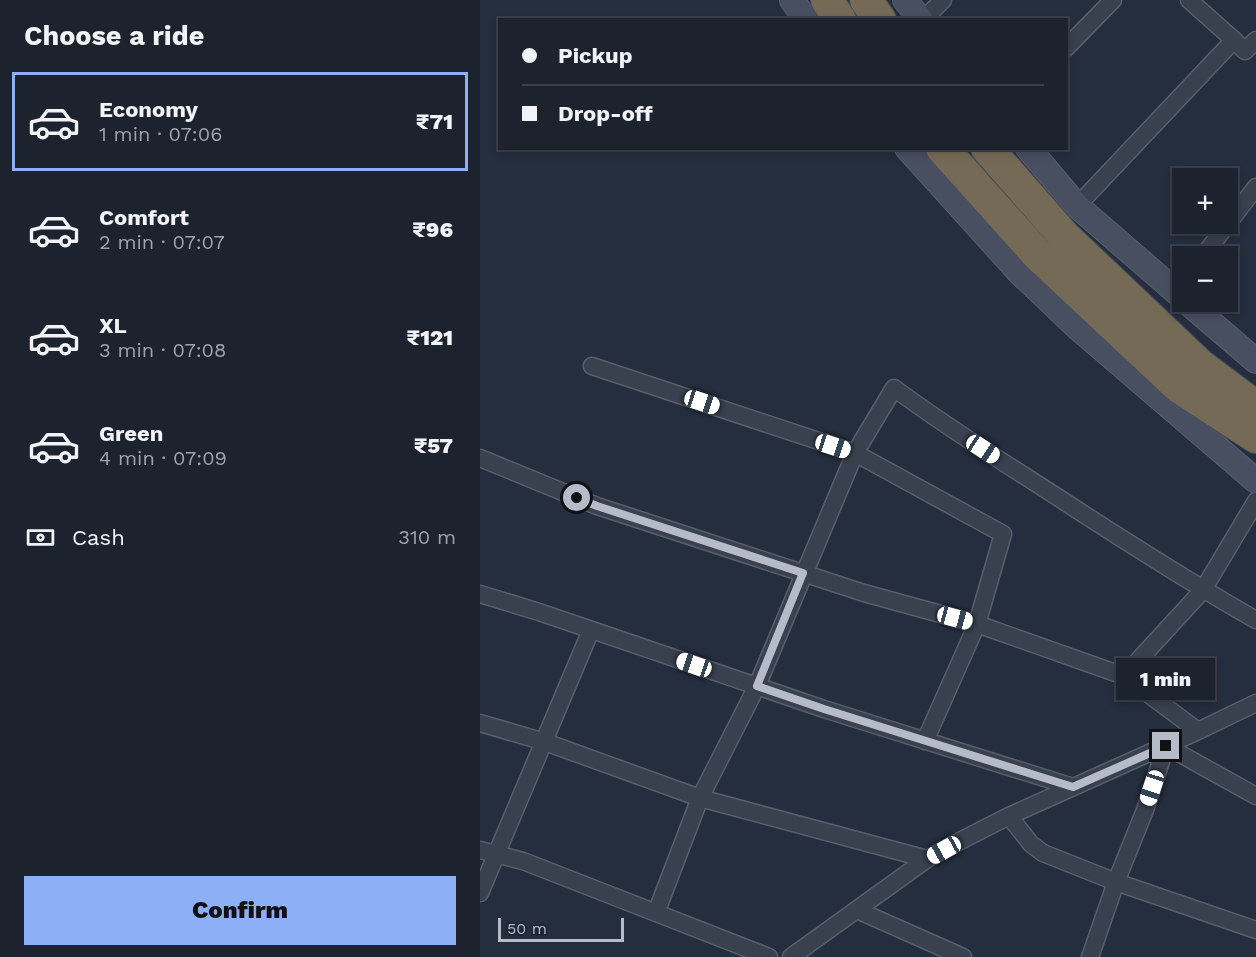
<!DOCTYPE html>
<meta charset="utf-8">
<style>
:root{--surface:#1c222e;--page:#252a36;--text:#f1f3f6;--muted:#a0a4aa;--line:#3a3f4a;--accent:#8caff6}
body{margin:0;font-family:"Work Sans",sans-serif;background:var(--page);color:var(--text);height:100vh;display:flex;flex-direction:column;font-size:22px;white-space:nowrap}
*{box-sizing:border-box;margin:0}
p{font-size:20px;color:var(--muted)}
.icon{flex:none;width:33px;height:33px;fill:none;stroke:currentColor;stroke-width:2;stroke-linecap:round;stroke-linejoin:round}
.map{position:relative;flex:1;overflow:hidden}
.sheet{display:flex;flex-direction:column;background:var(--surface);width:480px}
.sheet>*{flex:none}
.hud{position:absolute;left:18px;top:18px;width:570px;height:132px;border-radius:0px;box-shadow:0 3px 9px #0003,0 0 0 2px var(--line);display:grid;align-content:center;height:132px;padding:0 24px;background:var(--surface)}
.tools{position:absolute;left:692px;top:168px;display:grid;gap:12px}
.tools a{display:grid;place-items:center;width:66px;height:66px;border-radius:0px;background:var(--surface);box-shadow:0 3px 9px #0003,0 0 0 2px var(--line);font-size:30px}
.scale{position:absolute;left:18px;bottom:15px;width:126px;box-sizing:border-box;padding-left:6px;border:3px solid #b5bbc9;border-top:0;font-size:16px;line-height:21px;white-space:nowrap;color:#b5bbc9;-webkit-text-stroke:4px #1e2533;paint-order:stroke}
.end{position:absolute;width:27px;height:27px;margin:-14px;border:8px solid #b5bbc9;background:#111;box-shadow:0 0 0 3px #111}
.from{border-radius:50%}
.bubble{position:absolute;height:42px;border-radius:0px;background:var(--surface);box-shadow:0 3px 9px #0003,0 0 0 2px var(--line);font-size:20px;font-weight:800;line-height:42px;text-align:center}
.car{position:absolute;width:18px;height:36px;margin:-18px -9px;border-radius:8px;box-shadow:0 0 4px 2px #0007;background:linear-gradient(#fff 24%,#345 0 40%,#fff 0 76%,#345 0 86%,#fff 0)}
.hud b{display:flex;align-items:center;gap:21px;height:57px;font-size:22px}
.hud b+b{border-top:2px solid var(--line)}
.hud i{width:15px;height:15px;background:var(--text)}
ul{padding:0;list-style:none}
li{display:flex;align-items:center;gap:18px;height:99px;margin:0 12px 9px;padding:0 12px;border:3px solid transparent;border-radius:0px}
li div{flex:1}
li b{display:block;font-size:22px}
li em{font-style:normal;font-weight:800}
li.selected{border-color:var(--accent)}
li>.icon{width:54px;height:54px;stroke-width:1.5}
h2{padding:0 24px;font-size:27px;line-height:72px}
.pay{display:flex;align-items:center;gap:15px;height:66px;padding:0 24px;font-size:22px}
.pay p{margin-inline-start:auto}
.cta{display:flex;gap:12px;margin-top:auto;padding:12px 24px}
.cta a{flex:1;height:69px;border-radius:0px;background:var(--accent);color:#111;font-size:24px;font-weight:800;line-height:69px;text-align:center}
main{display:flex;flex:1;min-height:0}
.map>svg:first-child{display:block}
.building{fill:url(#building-cross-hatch)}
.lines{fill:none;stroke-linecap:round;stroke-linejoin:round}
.street-casing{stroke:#575e6c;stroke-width:19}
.secondary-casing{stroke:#575e6c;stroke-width:26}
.highway-casing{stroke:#444b59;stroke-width:34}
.street{stroke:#39404e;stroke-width:16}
.secondary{stroke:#474f61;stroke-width:24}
.highway{stroke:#746a56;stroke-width:32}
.route{stroke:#b5bbc9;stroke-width:8}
</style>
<main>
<section class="sheet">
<h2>Choose a ride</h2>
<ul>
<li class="selected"><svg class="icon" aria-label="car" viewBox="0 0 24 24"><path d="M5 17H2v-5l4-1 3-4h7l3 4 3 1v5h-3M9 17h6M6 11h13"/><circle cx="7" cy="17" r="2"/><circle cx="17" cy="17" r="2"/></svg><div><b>Economy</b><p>1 min · 07:06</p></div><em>₹71</em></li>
<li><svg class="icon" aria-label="car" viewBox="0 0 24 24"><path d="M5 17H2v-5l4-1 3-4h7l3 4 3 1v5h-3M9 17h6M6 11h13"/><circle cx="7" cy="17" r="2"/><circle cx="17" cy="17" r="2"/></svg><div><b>Comfort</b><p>2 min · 07:07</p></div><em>₹96</em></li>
<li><svg class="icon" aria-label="car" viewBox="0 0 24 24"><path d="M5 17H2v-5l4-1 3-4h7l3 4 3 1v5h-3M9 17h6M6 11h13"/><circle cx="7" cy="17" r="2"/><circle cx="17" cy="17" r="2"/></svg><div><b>XL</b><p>3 min · 07:08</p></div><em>₹121</em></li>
<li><svg class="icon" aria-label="car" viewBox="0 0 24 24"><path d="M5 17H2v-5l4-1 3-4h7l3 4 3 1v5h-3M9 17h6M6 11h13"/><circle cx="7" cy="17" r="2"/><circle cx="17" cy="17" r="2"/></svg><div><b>Green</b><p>4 min · 07:09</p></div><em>₹57</em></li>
</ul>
<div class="pay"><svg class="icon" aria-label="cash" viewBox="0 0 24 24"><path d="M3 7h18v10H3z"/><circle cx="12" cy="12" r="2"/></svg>Cash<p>310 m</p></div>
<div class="cta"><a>Confirm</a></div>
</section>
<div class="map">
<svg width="776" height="957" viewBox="0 0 776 957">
<defs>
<pattern id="building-cross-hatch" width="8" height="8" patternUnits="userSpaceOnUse" patternTransform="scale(1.5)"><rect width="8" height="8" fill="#444e60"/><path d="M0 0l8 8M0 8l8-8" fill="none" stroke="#5d6675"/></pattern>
</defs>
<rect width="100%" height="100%" fill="#252e3e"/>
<path class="building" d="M686,673L699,687L689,698L675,683Z"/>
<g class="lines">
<g class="street-casing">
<path id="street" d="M709,0L754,40
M443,20L463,0
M586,48L633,0
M597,206L754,40L765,51L776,40
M723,256L776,187
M112,366L375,453L523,534L497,624L445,741
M0,458L117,506L384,593L497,624L644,676L718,731
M0,594L59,612L344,709L593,787
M644,676L723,590L776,501
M0,723L65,742L220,798L447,859
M529,816L551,844L563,853L636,882L776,930
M0,850L43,861L289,957
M0,893L111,630
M377,910L483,957
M176,913L220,798L277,686L375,453L414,388C469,429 528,465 585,502C648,543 711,583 776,620
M311,957L447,859L480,841L529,816L718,731L776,703
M610,957L636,882L665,810L686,746L776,796"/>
</g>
<g class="secondary-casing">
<path id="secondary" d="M312,0L326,20
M425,0L441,20
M427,148L539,272L599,329L776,481
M548,148L597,206L702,297
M707,302L776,361"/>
</g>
<g class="highway-casing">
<path id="highway" d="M347,0L360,20
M386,0L400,20
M462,148L557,254L699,387L776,437
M507,148L584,236L720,365L776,407"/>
</g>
<use href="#street" class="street"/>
<use href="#secondary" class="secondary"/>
<use href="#highway" class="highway"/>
</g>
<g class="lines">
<path class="route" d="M97,498L117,506L323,573L277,686L344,709L593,787L686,746"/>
</g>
</svg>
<div class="tools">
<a>+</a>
<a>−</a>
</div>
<div class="scale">50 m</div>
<i class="end from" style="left:97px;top:498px"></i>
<i class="end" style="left:686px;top:746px"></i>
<div class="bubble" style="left:636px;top:658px;width:99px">1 min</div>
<i class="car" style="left:222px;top:402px;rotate:108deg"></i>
<i class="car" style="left:353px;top:446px;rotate:108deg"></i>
<i class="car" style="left:503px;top:449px;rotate:123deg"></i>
<i class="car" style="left:475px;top:618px;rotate:105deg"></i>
<i class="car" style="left:214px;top:665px;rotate:289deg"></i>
<i class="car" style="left:672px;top:788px;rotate:198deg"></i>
<i class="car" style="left:464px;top:850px;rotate:241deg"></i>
<div class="hud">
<b><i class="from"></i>Pickup</b>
<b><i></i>Drop-off</b>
</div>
</div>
</main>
